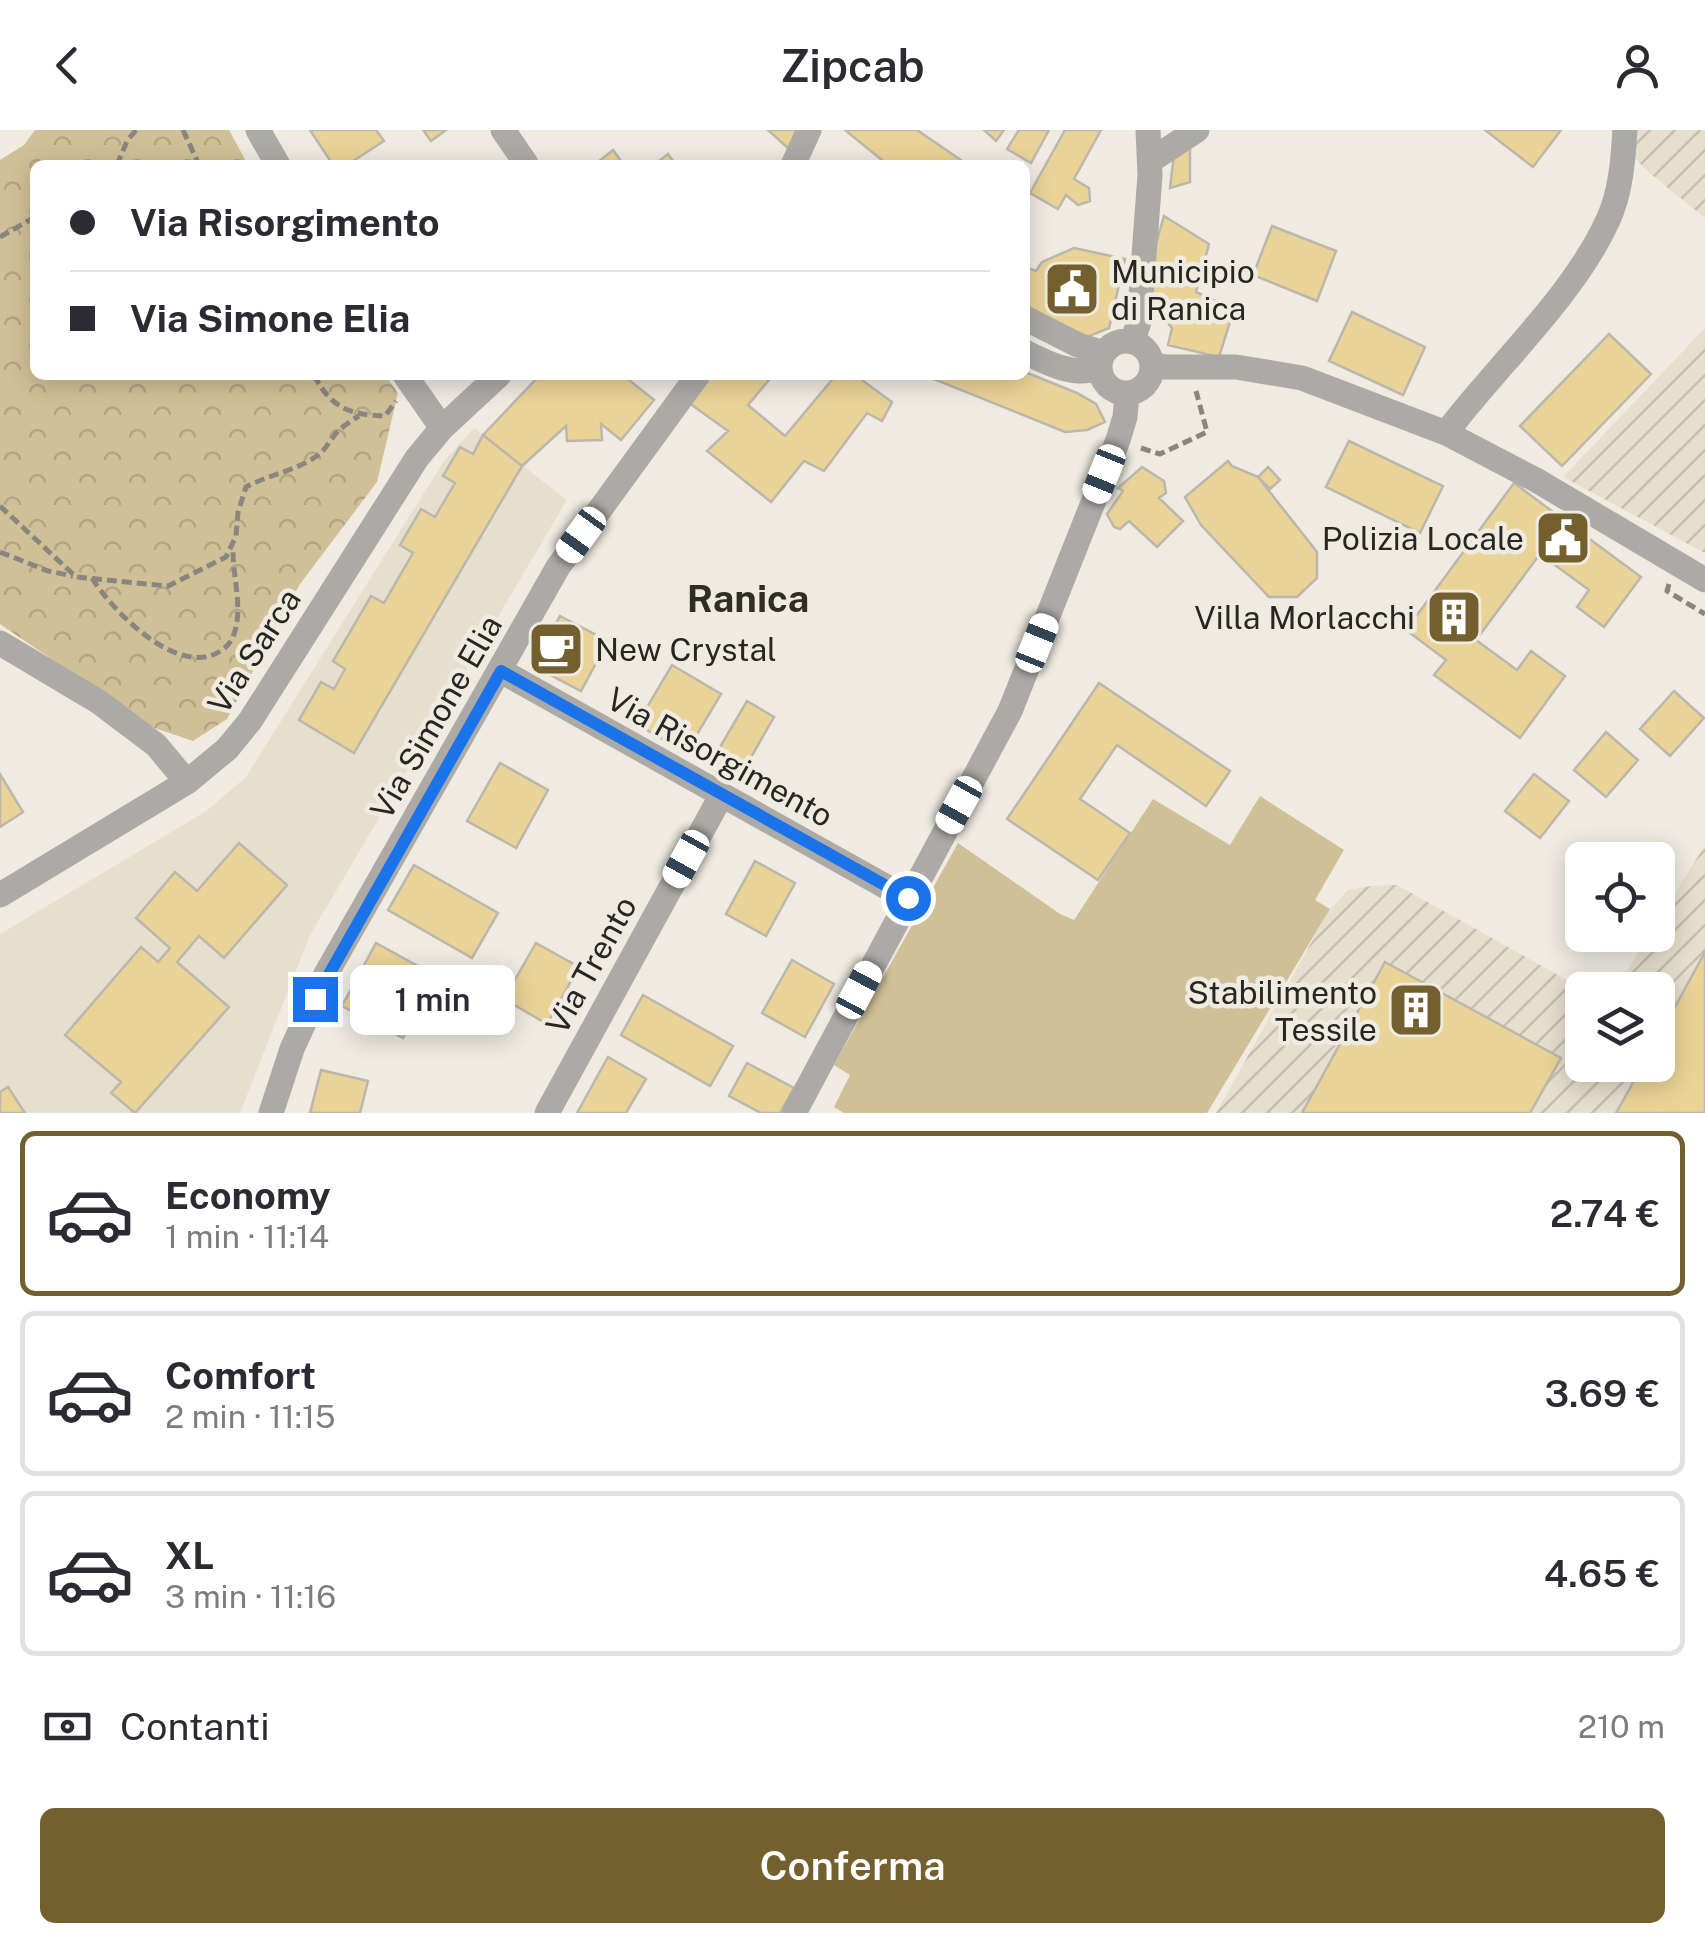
<!DOCTYPE html>
<html lang="it">
<meta charset="utf-8">
<style>
:root{--surface:#fff;--page:#f7f7f7;--text:#2b2b33;--muted:#7c7c81;--line:#e1e1e2;--accent:#73602e}
body{margin:0;font-family:"Public Sans",sans-serif;background:var(--page);color:var(--text);height:100vh;display:flex;flex-direction:column;font-size:38px;white-space:nowrap}
*{box-sizing:border-box;margin:0}
p{font-size:32px;color:var(--muted)}
.icon{flex:none;width:55px;height:55px;fill:none;stroke:currentColor;stroke-width:2;stroke-linecap:round;stroke-linejoin:round}
.map{position:relative;height:983px;overflow:hidden}
.drawer{display:flex;flex-direction:column;background:var(--surface);flex:1}
.drawer>*{flex:none}
.banner{position:absolute;left:30px;top:30px;width:1000px;height:220px;border-radius:15px;box-shadow:0 5px 25px #0003;display:grid;align-content:center;height:220px;padding:0 40px;background:var(--surface)}
.tools{position:absolute;left:1565px;top:712px;display:grid;gap:20px}
.tools a{display:grid;place-items:center;width:110px;height:110px;border-radius:15px;background:var(--surface);box-shadow:0 5px 25px #0003;font-size:50px}
.end{position:absolute;width:45px;height:45px;margin:-22px;border:12px solid #1a73e8;background:#fff;box-shadow:0 0 0 5px #fff}
.from{border-radius:50%}
.bubble{position:absolute;height:70px;border-radius:15px;background:var(--surface);box-shadow:0 5px 25px #0003;font-size:32px;font-weight:600;line-height:70px;text-align:center}
.car{position:absolute;width:30px;height:60px;margin:-30px -15px;border-radius:12px;box-shadow:0 0 8px 2px #0007;background:linear-gradient(#fff 24%,#345 0 40%,#fff 0 76%,#345 0 86%,#fff 0)}
.banner b{display:flex;align-items:center;gap:35px;height:95px;font-size:38px}
.banner b+b{border-top:2px solid var(--line)}
.banner i{width:25px;height:25px;background:var(--text)}
ul{padding:18px 0 0;list-style:none}
li{display:flex;align-items:center;gap:30px;height:165px;margin:0 20px 15px;padding:0 20px;border:5px solid var(--line);border-radius:15px}
li div{flex:1}
li b{display:block;font-size:38px}
li em{font-style:normal;font-weight:600}
li.current{border-color:var(--accent)}
li>.icon{width:90px;height:90px;stroke-width:1.5}
.pay{display:flex;align-items:center;gap:25px;height:110px;padding:0 40px;font-size:38px}
.pay p{margin-inline-start:auto}
.action{display:flex;gap:20px;margin-top:auto;padding:20px 40px}
.action a{flex:1;height:115px;border-radius:15px;background:var(--accent);color:#fff;font-size:40px;font-weight:600;line-height:115px;text-align:center}
header{display:flex;justify-content:space-between;align-items:center;height:130px;padding:0 40px;background:var(--surface);font-size:45px;font-weight:600}
.map>svg:first-child{display:block}
.built{fill:#e6dfce}
.industrial{fill:url(#industrial-furrows)}
.park{fill:url(#park-crowns)}
.pitch{fill:#d0c098}
.building{fill:#ead397;stroke:#bbb7ad;stroke-width:2.5}
.lines{fill:none;stroke-linecap:round;stroke-linejoin:round}
.path{stroke:#89867f;stroke-width:5;stroke-dasharray:10 5;stroke-linecap:butt}
.street{stroke:#acaaa6;stroke-width:25}
.route{stroke:#1a73e8;stroke-width:12}
.labels{text-anchor:middle;dominant-baseline:central;stroke-width:9;stroke-linejoin:round;paint-order:stroke}
.poi-label{font-size:32px;fill:#272622;stroke:#efebe1;text-anchor:end}
.street-label{font-size:32px;fill:#272622;stroke:#efebe1}
.quarter-label{font-size:38px;font-weight:bold;fill:#302d25;stroke:#efebe1}
</style>
<header><svg class="icon" aria-label="back" viewBox="0 0 24 24"><path d="M15 5l-7 7 7 7"/></svg>Zipcab<svg class="icon" aria-label="person" viewBox="0 0 24 24"><circle cx="12" cy="8" r="4"/><path d="M4 21q1-7 8-7t8 7"/></svg></header>
<div class="map">
<svg width="1705" height="983" viewBox="0 0 1705 983">
<defs>
<pattern id="industrial-furrows" width="10" height="10" patternUnits="userSpaceOnUse" patternTransform="scale(2.5)"><rect width="10" height="10" fill="#e6dfce"/><path d="M-1 1l2-2M0 10L10 0M9 11l2-2" fill="none" stroke="#c5bfb1"/></pattern>
<pattern id="park-crowns" width="20" height="18" patternUnits="userSpaceOnUse" patternTransform="scale(2.5)"><rect width="20" height="18" fill="#d0c098"/><path d="M2 6a3 3 0 1 1 6 0M12 15a3 3 0 1 1 6 0" fill="none" stroke="#b3a583"/></pattern>
</defs>
<rect width="100%" height="100%" fill="#efebe1"/>
<path class="built" d="M474,298L567,370L310,805L240,983H0V804L205,682L246,647L444,331Z"/>
<path class="industrial" d="M1610,0H1705V88L1647,41Z
M1705,198V423L1563,347Z
M1705,715V983H1216L1330,779L1348,760L1371,756L1397,755L1585,860H1582V935H1658V860H1615L1649,805H1658V791Z"/>
<path class="park" d="M35,0H229L248,35H35V245H385L398,263L377,352L300,454L227,589L193,611L149,596L0,494V30L24,15Z"/>
<path class="pitch" d="M1260,666L1344,720L1315,770L1330,779L1207,983H844L834,977L850,945L834,935L958,713L1060,784L1074,790L1153,669L1230,715Z"/>
<path class="building" d="M310,0H376L384,11L347,35H333Z
M423,0H446L431,11Z
M768,0H796L789,19Z
M845,0H917L968,35H888Z
M984,0H1004L996,11Z
M1019,0H1049L1031,33L1007,19Z
M1065,0H1101L1074,49L1089,58L1090,71L1078,75L1066,65L1058,79L1030,63Z
M1485,0H1561L1533,37Z
M1190,15V52L1170,58L1174,24Z
M613,20L624,35H594Z
M668,24L676,35H654Z
M1164,86L1209,114L1196,162L1234,179L1219,227L1168,215L1172,198L1148,170L1154,121Z
M1272,96L1336,121L1317,171L1253,145Z
M1074,118L1125,129L1109,198L1087,207L1025,177V137L1036,141L1042,132Z
M1352,182L1425,217L1403,265L1329,231Z
M1609,204L1651,244L1562,336L1520,296Z
M1025,242L1077,263L1096,274L1105,292L1087,300L1065,302L924,245H1025Z
M540,245H623L654,270L621,310L601,294L602,310L567,311L566,296L522,336L483,305Z
M710,245H773L748,275L785,306L836,245H855L892,272L882,291L867,283L824,341L804,331L771,372L707,321L728,301L689,273Z
M483,305L522,336L354,623L299,590L321,552L334,559L345,539L333,531L371,466L384,473L413,423L400,415L421,379L435,387L455,353L443,346L460,317L473,324Z
M1349,311L1443,356L1420,403L1326,357Z
M1228,331L1232,336L1258,347L1317,422V448L1297,467H1269L1201,395L1185,367Z
M1142,337L1164,351L1166,363L1159,368L1183,391L1157,417L1129,391L1120,399L1114,397L1107,384L1123,361L1118,358Z
M1268,337L1280,350L1270,359L1258,347Z
M1514,353L1641,447L1604,497L1577,477L1589,460L1540,424L1476,510L1517,540L1531,521L1565,546L1520,608L1434,545L1446,530L1406,500Z
M560,486L608,511L581,561L533,536Z
M672,535L721,564L686,623L637,594Z
M1099,553L1230,641L1206,676L1117,615L1080,669L1130,703L1098,750L1007,689Z
M1674,561L1704,588L1670,626L1640,599Z
M747,571L774,587L737,652L709,636Z
M1606,602L1638,630L1606,667L1574,640Z
M500,633L548,660L516,718L467,691Z
M0,644L23,682L0,697Z
M1534,644L1569,671L1540,708L1505,681Z
M239,713L287,755L224,828L199,806L177,832L229,877L135,983L111,963L121,952L65,905L141,817L158,832L170,818L136,788L175,742L197,761Z
M755,731L795,753L766,806L726,784Z
M414,735L498,783L472,828L388,780Z
M376,813L436,846L403,908L342,876Z
M536,813L579,837L547,894L504,869Z
M1705,822V983H1616L1643,935H1658V908Z
M792,830L834,854L805,907L762,883Z
M1385,832L1561,928L1530,983H1302Z
M643,865L733,916L710,956L621,905Z
M608,927L646,949L626,983H577Z
M747,933L794,958L780,983H761L729,966Z
M321,940L368,951L360,983H310Z
M8,957L25,983H0V962Z"/>
<g class="lines">
<path class="path" d="M183,0L199,35
M117,35L127,11L136,0
M0,107L35,87
M314,245C331,278 350,285 385,286L396,271
M1141,318L1160,324L1207,302L1196,261
M0,376L76,447L168,456L226,427L236,406L238,382L246,357C268,345 291,342 312,329C326,322 329,310 339,300C345,295 352,290 359,286
M0,422L48,441L73,446
M92,448C113,482 180,550 222,520C227,516 229,515 232,509C245,481 232,447 233,417
M1669,454L1667,461L1705,484"/>
<path class="street" d="M258,0L278,35
M503,0L527,35
M1150,31L1197,0
M793,35L809,0
M1025,188L1078,215L1104,223
M1100 237a26 26 0 1 1 52 0a26 26 0 1 1-52 0Z
M1132,212L1139,192L1150,45L1148,0
M1025,222C1049,234 1072,246 1099,239
M1152,234L1164,237H1236L1302,248L1446,303L1536,350L1705,450
M405,245L442,298
M1446,303C1497,235 1573,167 1608,90C1621,62 1623,30 1625,0
M0,513L99,572L156,615L187,652
M501,541L908,769
M0,765L187,652L227,619L250,591L417,328L442,298L499,245
M271,983L292,919L326,844L558,437L698,245
M547,983L721,666
M794,983L1010,581L1118,310L1125,287L1127,264"/>
</g>
<g class="lines">
<path class="route" d="M315,869L501,541L908,768"/>
</g>
<defs>
<g id="civic-square" transform="scale(2.875)"><rect x="-9" y="-9" width="18" height="18" rx="4" fill="#73602e" stroke="#efebe1"/><path d="M-.6-6.5H3V-4.5H.6V-3L4-1V1h2V6H-6V1h2V-1L-.6-3ZM-1.2 2.5V6h2.4V2.5Z" fill="#fff"/></g>
<g id="building-square" transform="scale(2.875)"><rect x="-9" y="-9" width="18" height="18" rx="4" fill="#73602e" stroke="#efebe1"/><path d="M-4-6H4V6H1V3H-1V6H-4ZM-2.5-4.3h1.7v1.8h-1.7ZM.8-4.3h1.7v1.8H.8ZM-2.5-1h1.7V.8h-1.7ZM.8-1h1.7V.8H.8Z" fill="#fff"/></g>
<g id="cafe-square" transform="scale(2.875)"><rect x="-9" y="-9" width="18" height="18" rx="4" fill="#73602e" stroke="#efebe1"/><path d="M-5.5-4.5H6V0H3Q3 3.5 0 3.5H-2.5Q-5.5 3.5-5.5 0ZM3-3.2v2h1.7v-2ZM-6 4.5H4V6H-6Z" fill="#fff"/></g>
</defs>
<g fill-rule="evenodd">
<use href="#civic-square" x="1072" y="159"/>
<use href="#civic-square" x="1563" y="408"/>
<use href="#building-square" x="1454" y="487"/>
<use href="#cafe-square" x="556" y="519"/>
<use href="#building-square" x="1416" y="880"/>
</g>
<g class="labels">
<g class="poi-label">
<text x="1111" y="141" text-anchor="start">Municipio<tspan x="1111" dy="37">di Ranica</tspan></text>
<text x="1524" y="408">Polizia Locale</text>
<text x="1415" y="487">Villa Morlacchi</text>
<text x="595" y="519" text-anchor="start">New Crystal</text>
<text x="1377" y="862">Stabilimento<tspan x="1377" dy="37">Tessile</tspan></text>
</g>
<g class="street-label">
<text transform="translate(254 521) rotate(-57)">Via Sarca</text>
<text transform="translate(436 587) rotate(-60)">Via Simone Elia</text>
<text transform="translate(720 627) rotate(29)">Via Risorgimento</text>
<text transform="translate(591 835) rotate(-61)">Via Trento</text>
</g>
<g class="quarter-label">
<text x="748" y="468">Ranica</text>
</g>
</g>
</svg>
<div class="tools">
<a><svg class="icon" aria-label="locate" viewBox="0 0 24 24"><circle cx="12" cy="12" r="6"/><path d="M12 2v4M12 18v4M2 12h4M18 12h4"/></svg></a>
<a><svg class="icon" aria-label="layers" viewBox="0 0 24 24"><path d="M12 4l9 5-9 5-9-5zM3 14l9 5 9-5"/></svg></a>
</div>
<i class="end from" style="left:908px;top:768px"></i>
<i class="end" style="left:315px;top:869px"></i>
<div class="bubble" style="left:350px;top:835px;width:165px">1 min</div>
<i class="car" style="left:1104px;top:344px;rotate:202deg"></i>
<i class="car" style="left:581px;top:405px;rotate:216deg"></i>
<i class="car" style="left:1037px;top:513px;rotate:22deg"></i>
<i class="car" style="left:959px;top:675px;rotate:209deg"></i>
<i class="car" style="left:686px;top:729px;rotate:209deg"></i>
<i class="car" style="left:859px;top:860px;rotate:28deg"></i>
<div class="banner">
<b><i class="from"></i>Via Risorgimento</b>
<b><i></i>Via Simone Elia</b>
</div>
</div>
<section class="drawer">
<ul>
<li class="current"><svg class="icon" aria-label="car" viewBox="0 0 24 24"><path d="M5 17H2v-5l4-1 3-4h7l3 4 3 1v5h-3M9 17h6M6 11h13"/><circle cx="7" cy="17" r="2"/><circle cx="17" cy="17" r="2"/></svg><div><b>Economy</b><p>1 min · 11:14</p></div><em>2.74 €</em></li>
<li><svg class="icon" aria-label="car" viewBox="0 0 24 24"><path d="M5 17H2v-5l4-1 3-4h7l3 4 3 1v5h-3M9 17h6M6 11h13"/><circle cx="7" cy="17" r="2"/><circle cx="17" cy="17" r="2"/></svg><div><b>Comfort</b><p>2 min · 11:15</p></div><em>3.69 €</em></li>
<li><svg class="icon" aria-label="car" viewBox="0 0 24 24"><path d="M5 17H2v-5l4-1 3-4h7l3 4 3 1v5h-3M9 17h6M6 11h13"/><circle cx="7" cy="17" r="2"/><circle cx="17" cy="17" r="2"/></svg><div><b>XL</b><p>3 min · 11:16</p></div><em>4.65 €</em></li>
</ul>
<div class="pay"><svg class="icon" aria-label="cash" viewBox="0 0 24 24"><path d="M3 7h18v10H3z"/><circle cx="12" cy="12" r="2"/></svg>Contanti<p>210 m</p></div>
<div class="action"><a>Conferma</a></div>
</section>
